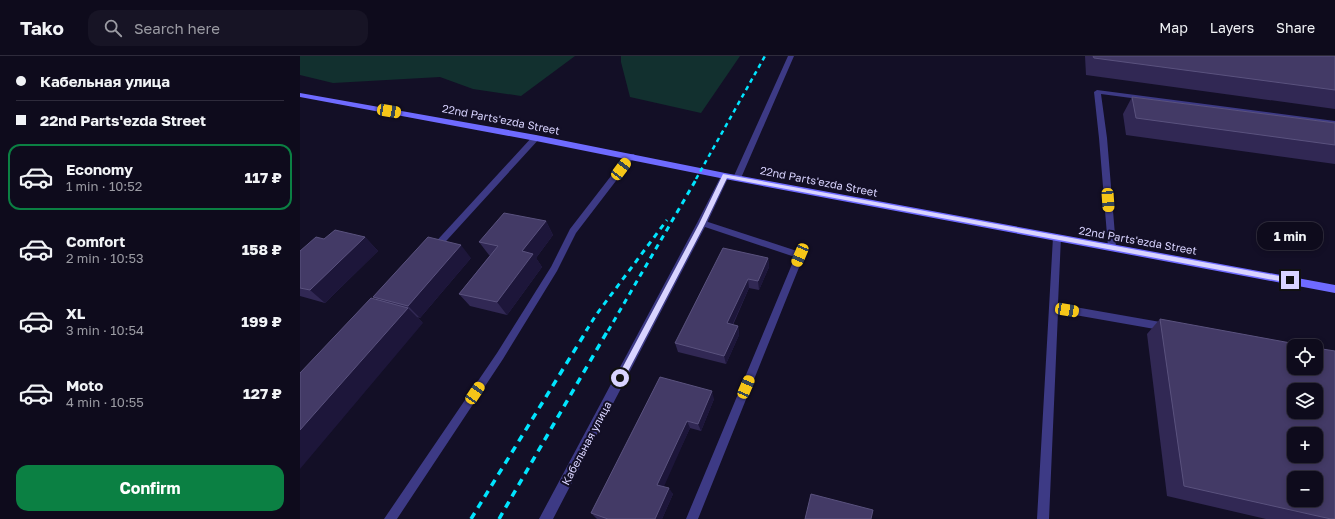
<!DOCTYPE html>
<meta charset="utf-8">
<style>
:root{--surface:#0e0b1c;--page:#171425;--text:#f1f3f6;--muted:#9b9ba3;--line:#2e2b3b;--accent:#0b8043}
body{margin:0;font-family:"Golos Text",sans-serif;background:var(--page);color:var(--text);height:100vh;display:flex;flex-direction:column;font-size:15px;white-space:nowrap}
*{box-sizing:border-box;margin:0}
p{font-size:13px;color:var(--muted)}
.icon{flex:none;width:22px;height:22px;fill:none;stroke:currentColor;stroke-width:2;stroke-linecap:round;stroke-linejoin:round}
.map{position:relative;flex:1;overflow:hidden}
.drawer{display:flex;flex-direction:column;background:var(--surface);width:300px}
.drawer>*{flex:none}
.guide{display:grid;align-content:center;height:88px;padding:0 16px;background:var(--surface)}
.fabs{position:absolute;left:987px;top:283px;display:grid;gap:8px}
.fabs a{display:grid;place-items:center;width:36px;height:36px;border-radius:8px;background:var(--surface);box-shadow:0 2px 6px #0003,0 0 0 1px var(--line);font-size:20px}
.end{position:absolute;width:18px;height:18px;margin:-9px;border:5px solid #d9d4ff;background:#111;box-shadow:0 0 0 2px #111}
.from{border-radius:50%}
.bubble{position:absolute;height:28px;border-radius:12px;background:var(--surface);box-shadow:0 2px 6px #0003,0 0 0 1px var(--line);font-size:13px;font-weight:700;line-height:28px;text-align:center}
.car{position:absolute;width:12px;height:24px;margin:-12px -6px;border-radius:5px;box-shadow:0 0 3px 1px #0007;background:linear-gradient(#f5c518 24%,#345 0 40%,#f5c518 0 76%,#345 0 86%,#f5c518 0)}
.guide b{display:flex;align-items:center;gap:14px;height:38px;font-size:15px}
.guide b+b{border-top:1px solid var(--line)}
.guide i{width:10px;height:10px;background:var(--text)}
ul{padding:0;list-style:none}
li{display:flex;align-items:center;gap:12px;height:66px;margin:0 8px 6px;padding:0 8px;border:2px solid transparent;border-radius:12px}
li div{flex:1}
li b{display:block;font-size:15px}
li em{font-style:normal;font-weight:700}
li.selected{border-color:var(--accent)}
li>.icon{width:36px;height:36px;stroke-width:1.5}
.button{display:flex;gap:8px;margin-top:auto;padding:8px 16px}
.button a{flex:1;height:46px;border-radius:12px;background:var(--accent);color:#fff;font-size:16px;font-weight:700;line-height:46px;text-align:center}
header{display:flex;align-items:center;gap:24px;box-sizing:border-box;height:56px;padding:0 20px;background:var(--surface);border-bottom:1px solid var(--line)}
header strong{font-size:19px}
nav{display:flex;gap:22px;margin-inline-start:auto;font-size:14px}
.search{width:280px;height:36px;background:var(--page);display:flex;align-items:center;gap:10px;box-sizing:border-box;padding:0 14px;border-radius:12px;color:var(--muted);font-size:15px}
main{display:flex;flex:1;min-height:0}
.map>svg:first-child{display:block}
.green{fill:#12302f}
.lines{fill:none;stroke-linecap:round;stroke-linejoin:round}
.lane{fill:#3d3a85;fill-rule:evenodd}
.street{fill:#3d3a85;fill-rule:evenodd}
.secondary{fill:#6f6bff;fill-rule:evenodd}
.rail-far2{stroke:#00e5ff;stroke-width:2.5;stroke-dasharray:4.5 4;stroke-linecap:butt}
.rail-far1{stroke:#00e5ff;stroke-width:3;stroke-dasharray:5.5 5;stroke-linecap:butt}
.rail{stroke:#00e5ff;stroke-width:3.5;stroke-dasharray:7 6;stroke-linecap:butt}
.wall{fill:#312854}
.shaded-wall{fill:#1d163a}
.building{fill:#433a66;stroke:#5a527e;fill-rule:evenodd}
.route{fill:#d9d4ff}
.labels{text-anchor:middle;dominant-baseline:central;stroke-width:4;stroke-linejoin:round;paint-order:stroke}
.street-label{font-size:11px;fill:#d9d4ff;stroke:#130f26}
</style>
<header>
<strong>Tako</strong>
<div class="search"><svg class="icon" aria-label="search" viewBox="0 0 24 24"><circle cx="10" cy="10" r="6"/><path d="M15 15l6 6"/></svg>Search here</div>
<nav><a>Map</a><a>Layers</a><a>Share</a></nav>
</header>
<main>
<section class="drawer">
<div class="guide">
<b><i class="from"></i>Кабельная улица</b>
<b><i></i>22nd Parts'ezda Street</b>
</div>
<ul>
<li class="selected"><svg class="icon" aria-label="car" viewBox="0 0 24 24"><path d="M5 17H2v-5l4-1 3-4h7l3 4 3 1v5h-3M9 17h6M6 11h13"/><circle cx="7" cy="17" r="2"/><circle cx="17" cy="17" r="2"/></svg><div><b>Economy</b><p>1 min · 10:52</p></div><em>117 ₽</em></li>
<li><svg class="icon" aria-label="car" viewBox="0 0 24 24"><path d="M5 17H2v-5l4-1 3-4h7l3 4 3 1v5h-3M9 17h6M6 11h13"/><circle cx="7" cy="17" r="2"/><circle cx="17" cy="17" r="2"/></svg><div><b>Comfort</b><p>2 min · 10:53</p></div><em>158 ₽</em></li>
<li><svg class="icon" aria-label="car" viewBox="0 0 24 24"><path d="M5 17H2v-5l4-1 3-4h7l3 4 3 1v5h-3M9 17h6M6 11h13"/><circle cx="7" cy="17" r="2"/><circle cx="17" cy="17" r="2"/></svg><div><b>XL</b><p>3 min · 10:54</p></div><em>199 ₽</em></li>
<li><svg class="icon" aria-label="car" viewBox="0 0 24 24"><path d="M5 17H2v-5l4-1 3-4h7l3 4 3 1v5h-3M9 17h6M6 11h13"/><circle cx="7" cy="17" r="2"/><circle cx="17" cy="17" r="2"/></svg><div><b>Moto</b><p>4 min · 10:55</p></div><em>127 ₽</em></li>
</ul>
<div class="button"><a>Confirm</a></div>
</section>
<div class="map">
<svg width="1035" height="463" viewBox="0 0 1035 463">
<rect width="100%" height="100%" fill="#130f26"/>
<path class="green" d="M0,0H275L221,40L173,33L140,21L33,27L0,19Z
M321,0H440L401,57L330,41L321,6Z"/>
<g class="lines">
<path class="lane" d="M488,0H494L441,122L440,124H434L433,122Z
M797,34L1035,65V69L801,38L807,82L816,191L812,194L808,191L799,82L794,36Z
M233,80H239L240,82L137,195H131L130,193L131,191Z
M328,98H334L335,100L276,177L257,215L203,303L97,463H84L197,297L251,211L270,173Z
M402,164L503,197L504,199L398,463H386L495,201L399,169L398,167Z
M757,178L761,181L758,248L866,267L869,268L871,271L869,274L866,275L758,256L749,463H737L753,181Z"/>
<path class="street" d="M425,117L429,120L407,167L253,463H239L397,167L421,120Z"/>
<path class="secondary" d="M0,37L236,79L425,117L1035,229V237L425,123L236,85L0,41Z"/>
<path class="rail-far2" d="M396,123L465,0"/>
<path class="rail-far1" d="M286,275L296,259L367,164
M308,275L397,122"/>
<path class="rail" d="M171,463L287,274
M199,463L308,274"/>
</g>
<path class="wall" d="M785,0H1035V53L786,19Z
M832,41L1035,67V108L826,79L823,58Z
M246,165L253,179L236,202L242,211L207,259L170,250L159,238L190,199H189L179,186Z
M65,181L78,195L25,247L0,240V195L24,183Z
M171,202L120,262L117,261L123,267L76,243L73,241Z
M468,202L469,211L459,234L449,232L433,269L438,270L439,279L426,308L378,296L375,287Z
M860,263L1035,463H966L867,440L847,278Z
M360,321L414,343L401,375L390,372L363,430L373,438L362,463H297L291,457Z"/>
<path class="shaded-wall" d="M246,165L253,179L236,202L242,211L207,259L197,246L222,195Z
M65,181L78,195L25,247L10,234Z
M161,189L171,202L120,262L108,250Z
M468,202L469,211L459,234L458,225Z
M448,223L449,232L429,276L427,267Z
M108,252L123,267L0,413V374Z
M438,270L439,279L426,308L424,300Z
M412,335L414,343L401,375L398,368Z
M387,365L390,372L362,435L357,429Z
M369,432L373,438L362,463H355Z"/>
<path class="building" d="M793,0H1035V34L794,2Z
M832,41L1035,67V89L836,62Z
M204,157L246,165L222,195L233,198L197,246L159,238L198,190L179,186Z
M35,174L65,181L10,234L0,232V195L16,181L24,183Z
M128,181L161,189L108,250L73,241Z
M423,192L468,202L458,225L448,223L427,267L438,270L424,300L375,287Z
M71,242L108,252L0,374V317Z
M860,263L1007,290H994V312H1016V292L1035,295V463H1031L884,430ZM994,334H1016V356H994ZM994,378H1016V400H994ZM994,422H1016V444H994Z
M360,321L412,335L398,368L387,365L357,429L369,432L355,463H308L291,457Z
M511,438L573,454L571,463H505Z"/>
<path class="route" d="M423,118L990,222L994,224L990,227L427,122L405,168L323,325H318V320L399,168Z"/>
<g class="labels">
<g class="street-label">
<text transform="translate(201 63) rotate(11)">22nd Parts'ezda Street</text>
<text transform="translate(519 125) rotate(11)">22nd Parts'ezda Street</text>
<text transform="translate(838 184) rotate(10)">22nd Parts'ezda Street</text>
<text transform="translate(286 387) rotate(-62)">Кабельная улица</text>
</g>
</g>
</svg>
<div class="fabs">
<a><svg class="icon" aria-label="locate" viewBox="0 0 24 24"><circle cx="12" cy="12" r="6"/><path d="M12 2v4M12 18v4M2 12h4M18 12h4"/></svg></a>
<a><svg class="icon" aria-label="layers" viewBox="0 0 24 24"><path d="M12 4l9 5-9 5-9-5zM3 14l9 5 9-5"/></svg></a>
<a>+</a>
<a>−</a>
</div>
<i class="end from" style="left:320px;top:322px"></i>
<i class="end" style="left:990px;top:224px"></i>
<div class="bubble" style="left:957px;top:166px;width:66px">1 min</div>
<i class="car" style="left:89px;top:55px;rotate:100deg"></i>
<i class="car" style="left:321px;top:113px;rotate:37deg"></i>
<i class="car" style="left:808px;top:144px;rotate:176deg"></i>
<i class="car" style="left:500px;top:199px;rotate:203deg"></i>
<i class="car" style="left:767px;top:254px;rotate:100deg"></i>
<i class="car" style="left:446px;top:331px;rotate:23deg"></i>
<i class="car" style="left:175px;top:337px;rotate:34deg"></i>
</div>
</main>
